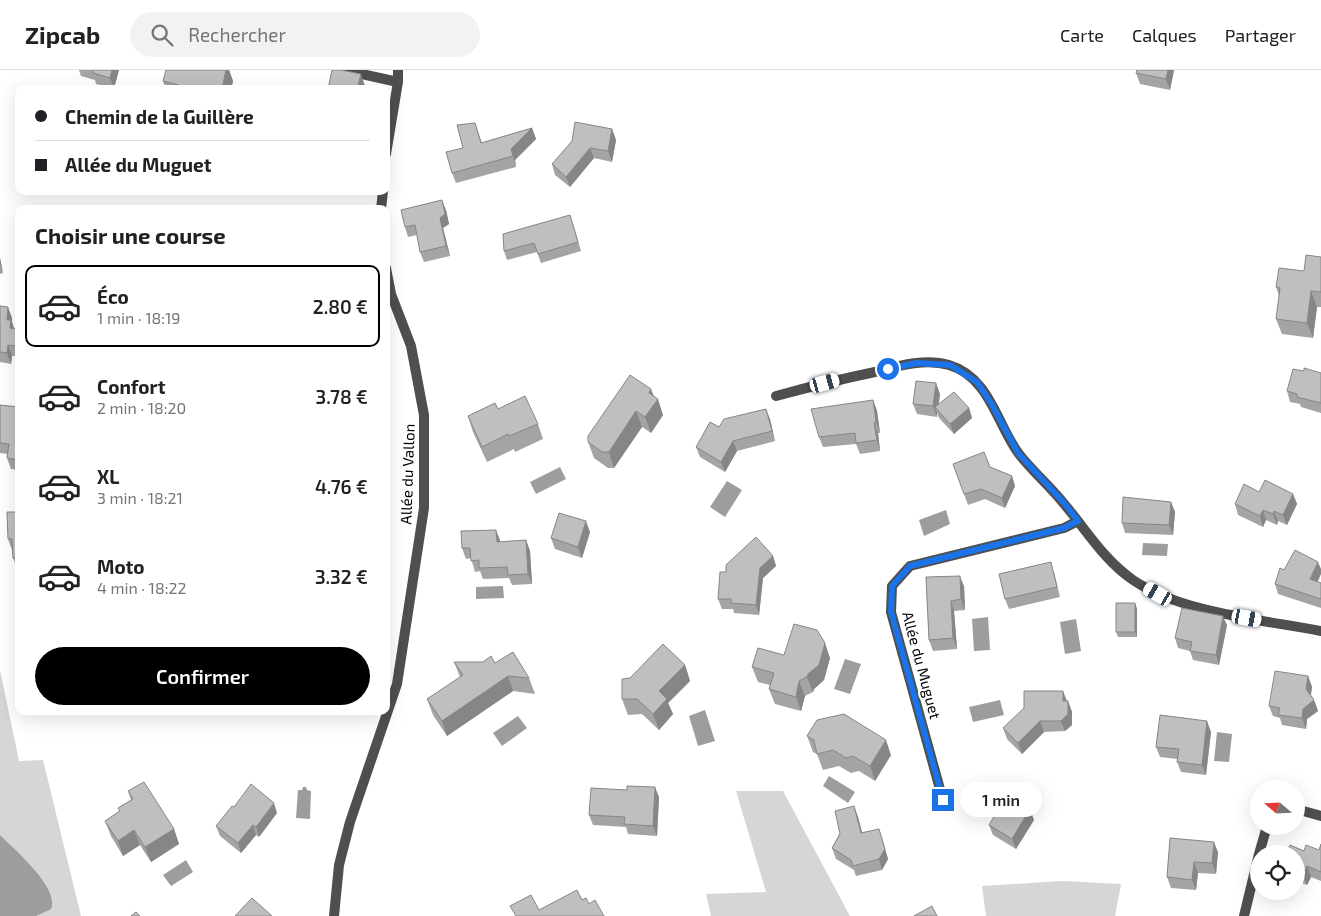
<!DOCTYPE html>
<html lang="fr">
<meta charset="utf-8">
<style>
:root{--surface:#fff;--page:#f2f2f2;--text:#202124;--muted:#757577;--line:#e0e0e0;--accent:#000}
body{margin:0;font-family:"Exo 2",sans-serif;background:var(--page);color:var(--text);height:100vh;display:flex;flex-direction:column;font-size:19px;white-space:nowrap}
*{box-sizing:border-box;margin:0}
p{font-size:16px;color:var(--muted)}
.icon{flex:none;width:28px;height:28px;fill:none;stroke:currentColor;stroke-width:2;stroke-linecap:round;stroke-linejoin:round}
.map{position:relative;flex:1;overflow:hidden}
.drawer{position:absolute;left:15px;top:135px;width:375px;height:510px;display:flex;flex-direction:column;background:var(--surface);border-radius:10px;box-shadow:0 5px 20px #0002}
.drawer>*{flex:none}
.guide{position:absolute;left:15px;top:15px;width:375px;height:110px;border-radius:10px;box-shadow:0 5px 20px #0002;display:grid;align-content:center;height:110px;padding:0 20px;background:var(--surface)}
.needle{width:32px;rotate:289deg}
.controls{position:absolute;left:1250px;top:710px;display:grid;gap:10px}
.controls a{display:grid;place-items:center;width:55px;height:55px;border-radius:50%;background:var(--surface);box-shadow:0 5px 20px #0002;font-size:25px}
.end{position:absolute;width:22px;height:22px;margin:-11px;border:6px solid #1a73e8;background:#fff;box-shadow:0 0 0 2px #fff}
.from{border-radius:50%}
.bubble{position:absolute;height:35px;border-radius:18px;background:var(--surface);box-shadow:0 5px 20px #0002;font-size:16px;font-weight:600;line-height:35px;text-align:center}
.car{position:absolute;width:15px;height:30px;margin:-15px -8px;border-radius:6px;box-shadow:0 0 4px 1px #0007;background:linear-gradient(#fff 24%,#345 0 40%,#fff 0 76%,#345 0 86%,#fff 0)}
.guide b{display:flex;align-items:center;gap:18px;height:48px;font-size:19px}
.guide b+b{border-top:1px solid var(--line)}
.guide i{width:12px;height:12px;background:var(--text)}
ul{padding:0;list-style:none}
li{display:flex;align-items:center;gap:15px;height:82px;margin:0 10px 8px;padding:0 10px;border:2px solid transparent;border-radius:10px}
li div{flex:1}
li b{display:block;font-size:19px}
li em{font-style:normal;font-weight:600}
li.current{border-color:var(--accent)}
li>.icon{width:45px;height:45px;stroke-width:1.5}
h2{padding:0 20px;font-size:22px;line-height:60px}
.action{display:flex;gap:10px;margin-top:auto;padding:10px 20px}
.action a{flex:1;height:58px;border-radius:30px;background:var(--accent);color:#fff;font-size:20px;font-weight:600;line-height:58px;text-align:center}
header{display:flex;align-items:center;gap:30px;box-sizing:border-box;height:70px;padding:0 25px;background:var(--surface);border-bottom:1px solid var(--line)}
header strong{font-size:24px}
nav{display:flex;gap:28px;margin-inline-start:auto;font-size:18px}
.search{width:350px;height:45px;background:var(--page);display:flex;align-items:center;gap:12px;box-sizing:border-box;padding:0 18px;border-radius:28px;color:var(--muted);font-size:19px}
.map>svg:first-child{display:block}
.green{fill:#d6d6d6}
.water{fill:#9d9d9d}
.lines{fill:none;stroke-linecap:round;stroke-linejoin:round}
.street{stroke:#4f4f4f;stroke-width:10}
.wall{fill:#a4a4a4}
.shaded-wall{fill:#868686}
.building{fill:#bfbfbf;stroke:#868686}
.route{stroke:#1a73e8;stroke-width:6}
.labels{text-anchor:middle;dominant-baseline:central;stroke-width:4.5;stroke-linejoin:round;paint-order:stroke}
.street-label{font-size:15px;fill:#000;stroke:#fff}
</style>
<header>
<strong>Zipcab</strong>
<div class="search"><svg class="icon" aria-label="search" viewBox="0 0 24 24"><circle cx="10" cy="10" r="6"/><path d="M15 15l6 6"/></svg>Rechercher</div>
<nav><a>Carte</a><a>Calques</a><a>Partager</a></nav>
</header>
<div class="map">
<svg width="1321" height="846" viewBox="0 0 1321 846">
<rect width="100%" height="100%" fill="#fff"/>
<path class="green" d="M0,600L19,691L43,690L81,846H0Z
M736,721H783L850,846H711L706,824L766,822Z
M1062,811L1121,814L1115,846H986L982,816Z"/>
<path class="water" d="M560,397L566,409L536,424L530,412Z
M727,411L742,420L725,447L710,437Z
M946,440L950,454L924,466L919,450Z
M1143,473L1168,474L1167,486L1142,485Z
M503,516L504,528L476,529V517Z
M988,547L990,580L974,581L972,549Z
M1076,549L1081,581L1065,584L1060,552Z
M845,589L861,594L850,624L834,619Z
M1000,630L1004,645L973,652L969,637Z
M705,640L715,671L698,676L689,646Z
M518,646L527,658L502,676L493,663Z
M1217,662L1232,664L1229,692L1214,691Z
M829,706L855,722L848,733L823,716Z
M303,717H306L307,720L311,721L310,749L296,748L298,720H302Z
M0,765C14,779 60,818 51,839L36,846H0Z
M186,790L193,802L171,816L163,805Z"/>
<g class="lines">
<path class="street" d="M344,0L398,12
M386,84L398,12V0
M381,139L383,121
M776,326C809,317 841,309 875,302C898,296 925,288 949,295C990,307 997,355 1019,384C1033,402 1051,417 1065,435C1087,461 1104,490 1133,510C1181,543 1264,550 1321,561
M943,730L891,542L892,516L910,496L1064,458L1078,451
M1296,739L1321,746
M1259,784L1267,756
M334,846L339,795L350,752L397,614L424,438V345L411,276L391,224L386,198
M1244,846L1259,784"/>
</g>
<path class="wall" d="M79,0H119L114,18L96,14L95,10L81,6Z
M166,0H229L233,11L231,19H166L163,11Z
M1137,0H1174L1170,20L1140,14L1136,3Z
M475,53L482,73L532,58L536,69L515,90L516,97L456,113L452,103L463,78Z
M612,59L616,70L612,92L594,88L570,117L555,105L552,94Z
M446,140L449,154L443,158L450,186L424,192L420,182L417,165L408,167L405,157Z
M573,154L581,181L541,193L537,182L507,190L504,181Z
M1321,187V237H1317L1313,268L1282,264L1276,249L1279,226L1276,217L1304,201Z
M0,188L3,203L0,204Z
M0,236L12,248V252L14,259L19,264V286H12L11,294L0,292Z
M1304,301L1321,303V343L1301,337L1300,334L1290,332L1287,321Z
M940,324L938,335L969,338L972,348L954,364L939,348L937,343V347L917,344L913,334Z
M654,326L663,345L651,363L642,357L614,398H608L594,388L588,372Z
M873,330L877,341L880,363H878L880,381L860,384L856,374L823,377L819,367Z
M0,335L19,337V400L11,399L7,388L8,384L0,383Z
M498,339L538,354L543,369L515,382L514,379L487,392L473,362L468,346Z
M770,349L775,371L737,381L725,402L700,387L696,377L719,357Z
M953,394L990,397L1012,406L1015,416L1005,438L985,429L968,435Z
M1293,424L1297,434L1287,455L1278,451L1277,455L1266,450L1263,457L1238,445L1235,434Z
M1171,432L1175,442L1173,465L1125,463L1122,453Z
M19,442V498H17L13,488L12,480L8,469Z
M590,462L582,488L555,479L551,468Z
M500,470V472L526,470L530,481L532,514L512,515L509,508L483,509L480,501L475,502L471,488L466,489L462,478Z
M773,486L776,496L763,508L759,545L734,543L733,539H722L718,529L726,502Z
M1054,502L1060,527L1009,539L1005,529Z
M926,507L964,516L965,540L954,541L957,579L933,581L929,570Z
M1317,512L1321,513V538L1278,524L1275,514Z
M1135,533L1137,539V567H1118L1116,562Z
M1227,555L1219,595L1193,590L1190,581L1178,578L1175,568Z
M784,585L830,588L824,610L814,619L813,622L805,626L801,641L775,634L769,619L770,615L758,612L752,597Z
M454,592L495,593L529,608L535,624L513,621L447,666L433,645L427,629L460,607Z
M685,595L690,611L668,633L673,644L659,660L642,644L628,645L622,629L630,608Z
M1308,606L1312,617L1311,625L1314,630L1318,641L1307,649L1306,659L1282,655L1280,648L1273,646L1269,636Z
M1067,631H1068L1072,642V655L1065,661L1044,662L1022,684L1007,669L1003,658Z
M1211,662L1206,705L1181,702L1177,692L1178,689L1160,687L1156,677Z
M807,666L891,685L875,711L859,701L851,703L839,696L823,700L817,684L813,682Z
M128,721L174,759L179,774L151,792L140,775L123,786L111,766L105,751L120,741L118,738L131,730Z
M659,727L657,766L628,764L626,757L593,755L589,745Z
M854,736L858,747L862,763L879,759L888,789L882,800L856,806L854,800L836,789L832,778Z
M234,737L277,743L259,767L256,765L241,783L220,766L216,756Z
M1034,750L1016,779L993,765L989,755Z
M1170,768L1218,782L1216,804L1198,803L1196,820L1171,818L1167,807Z
M1321,774V811L1311,807L1307,815L1296,811V784L1304,781L1319,780Z"/>
<path class="shaded-wall" d="M112,0H119L114,18L110,8Z
M226,0H229L233,11L231,19H222Z
M1168,0H1174L1170,20L1166,9Z
M361,4L366,19H357Z
M532,58L536,69L515,90L516,97L511,79Z
M612,59L616,70L612,92L608,81Z
M590,78L594,88L570,117L566,107Z
M442,130L446,140L449,154L443,158L450,186L446,176L440,148Z
M0,188L3,203L0,194Z
M1311,221L1317,237L1313,268L1307,253Z
M8,237L12,248V252L15,261L14,269L7,250Z
M17,259L19,264V285L16,276Z
M8,275L12,286L11,294L7,283Z
M936,313L940,324L938,340L935,337L937,343V347L933,336Z
M651,319L656,332L658,329L663,345L651,363L645,347L649,323Z
M873,330L877,341L880,363L876,352Z
M969,338L972,348L954,364L950,354Z
M766,339L770,349L775,371L772,361Z
M636,341L642,357L614,398L609,382Z
M874,353L878,363L880,381L877,370Z
M733,371L737,381L725,402L721,392Z
M1012,406L1015,416L1005,438L1002,428Z
M1293,424L1297,434L1287,455L1283,445Z
M1171,432L1175,442L1173,465L1169,455Z
M1263,440L1266,450L1263,457L1260,446Z
M1274,441L1278,451L1277,455L1273,444Z
M586,451L590,462L582,488L578,477Z
M496,460L500,470L501,482L497,472Z
M526,470L530,481L532,514L528,504Z
M773,486L776,496L763,508L759,545L756,535L760,498Z
M1318,492L1321,499V504L1314,520L1310,509Z
M960,506L964,516L965,540L961,529Z
M951,531L954,541L957,579L953,568Z
M1135,533L1137,539V567L1135,562Z
M1223,546L1227,555L1219,595L1216,585Z
M825,573L830,588L824,610L814,619L813,622L807,607Z
M685,595L690,611L668,633L673,644L659,660L653,644L659,621Z
M508,606L513,621L447,666L442,651Z
M1308,606L1312,617L1310,629L1306,619Z
M799,611L805,626L801,641L796,627Z
M1063,621L1067,631H1063Z
M1314,630L1318,641L1307,649L1306,659L1302,648L1303,639Z
M1068,631L1072,642V655L1065,661L1061,651Z
M1040,651L1044,662L1022,684L1018,673Z
M1207,651L1211,662L1206,705L1202,695Z
M886,670L891,685L875,711L870,696Z
M655,717L659,727L657,766L653,756Z
M274,733L277,743L259,767L256,757Z
M854,736L858,747L865,773L861,763Z
M1030,739L1034,750L1016,779L1012,769Z
M253,755L256,765L241,783L238,773Z
M174,759L179,774L151,792L145,777Z
M879,759L888,789L882,800L879,789Z
M134,760L140,775L123,786L118,771Z
M1214,772L1218,782L1216,804L1212,793Z
M1194,792L1198,803L1196,820L1192,810Z
M1307,796L1311,807L1307,815L1303,805Z"/>
<path class="building" d="M93,0H112L110,8L93,3Z
M166,0H226L222,19H181L182,16L163,11Z
M332,0H341L361,4L357,19H328Z
M1137,0H1168L1166,9L1136,3Z
M575,52L612,59L608,81L590,78L566,107L552,94L572,71Z
M475,53L481,73L532,58L511,79L513,86L452,103L446,82L463,78L457,55Z
M442,130L445,144L440,148L446,176L420,182L415,155L405,157L401,140Z
M570,145L578,172L538,184L534,173L504,181L503,164Z
M1306,185L1321,187V222L1311,221L1307,253L1276,249L1280,218L1276,217L1279,198L1304,201Z
M0,236L8,237L7,250H11L10,258L17,259L16,276L8,275L7,283L0,282Z
M1304,298L1321,303V333L1297,327V324L1287,321L1293,299L1304,301Z
M630,305L651,319L649,323L658,329L645,347L636,341L609,382H602L588,372V366Z
M916,311L936,313L933,336L913,334Z
M954,322L969,338L950,354L935,337Z
M525,326L538,354L509,366L508,364L482,377L468,346L495,333L498,339Z
M873,330L876,352L874,353L877,370L856,373L855,363L819,367L811,339Z
M0,335L19,337V390L7,388L9,374L0,373Z
M766,339L772,361L733,371L721,392L696,377L710,352L719,357L724,349Z
M984,382L990,397L1012,406L1002,428L981,419L964,424L953,394Z
M1265,410L1293,424L1283,445L1274,441L1273,444L1263,440L1260,446L1235,434L1244,414L1259,422Z
M1123,427L1171,432L1169,455L1122,453Z
M7,442H19V488H13L12,469H8Z
M559,443L586,451L578,477L551,468Z
M496,460L497,472L526,470L528,504L508,505L507,497L479,498V490L471,491L470,478H462L461,461Z
M756,467L773,486L760,498L756,535L731,533V529H718L720,502H726V495Z
M1295,480L1318,492L1310,509L1321,513V529L1275,514L1280,498L1284,500Z
M1051,492L1057,517L1005,529L999,504Z
M960,506L961,529L951,531L953,568L929,570L926,507Z
M1116,533H1135V562H1116Z
M1182,538L1223,546L1216,585L1190,581L1192,572L1175,568Z
M794,554L817,560L825,573L819,595L808,604L807,607L799,611L796,627L769,619L774,603L752,597L758,578L784,585Z
M663,574L685,595L659,621L667,629L653,644L637,629H622V609L630,608Z
M513,582L529,608L508,606L442,651L427,629L463,605L454,592H483L491,586L495,593Z
M1275,601L1308,606L1306,619L1314,630L1303,639L1302,648L1278,645L1280,638L1269,636Z
M1024,621H1063V631H1068V644L1061,651H1040L1018,673L1003,658L1024,638Z
M844,644L886,670L870,696L853,686L846,688L833,680L817,684L814,670L807,666L817,650Z
M1160,645L1207,651L1202,695L1177,692L1179,679L1156,677Z
M144,712L174,759L145,777L134,760L118,771L105,751L120,741L118,738L133,729L128,721Z
M251,714L274,733L256,757L253,755L238,773L216,756L232,736L234,737Z
M627,716L655,717L653,756L624,754L625,747L589,745L591,718L627,720Z
M1007,725L1030,739L1012,769L989,755Z
M854,736L861,763L879,759L885,779L879,789L853,796L851,790L832,778L840,764L835,741Z
M1170,768L1214,772L1212,793L1194,792L1192,810L1167,807Z
M1321,774V802L1307,796L1303,805L1296,802V784H1286L1290,775L1304,781L1306,775L1319,780Z
M577,820L582,830L586,828L589,834L595,830L604,846H516L510,836L531,825L539,840Z
M252,828L272,846H235Z
M932,836L937,846H914Z
M136,842L140,846H131Z"/>
<g class="lines">
<path class="route" d="M888,299L917,293L950,295L977,312L991,333L1018,383L1065,434L1078,451L1064,458L910,496L892,516L891,542L943,730"/>
</g>
<g class="labels">
<g class="street-label">
<text transform="translate(407 404) rotate(-88)">Allée du Vallon</text>
<text transform="translate(922 595) rotate(75)">Allée du Muguet</text>
</g>
</g>
</svg>
<div class="controls">
<a><svg class="needle" viewBox="-14 -14 28 28"><path d="M0-13l5 13h-10z" fill="#e53935"/><path d="M0 13l5-13h-10z" fill="#757577"/></svg></a>
<a><svg class="icon" aria-label="locate" viewBox="0 0 24 24"><circle cx="12" cy="12" r="6"/><path d="M12 2v4M12 18v4M2 12h4M18 12h4"/></svg></a>
</div>
<i class="end from" style="left:888px;top:299px"></i>
<i class="end" style="left:943px;top:730px"></i>
<div class="bubble" style="left:960px;top:712px;width:82px">1 min</div>
<i class="car" style="left:825px;top:313px;rotate:75deg"></i>
<i class="car" style="left:1158px;top:524px;rotate:300deg"></i>
<i class="car" style="left:1247px;top:548px;rotate:100deg"></i>
<div class="guide">
<b><i class="from"></i>Chemin de la Guillère</b>
<b><i></i>Allée du Muguet</b>
</div>
<section class="drawer">
<h2>Choisir une course</h2>
<ul>
<li class="current"><svg class="icon" aria-label="car" viewBox="0 0 24 24"><path d="M5 17H2v-5l4-1 3-4h7l3 4 3 1v5h-3M9 17h6M6 11h13"/><circle cx="7" cy="17" r="2"/><circle cx="17" cy="17" r="2"/></svg><div><b>Éco</b><p>1 min · 18:19</p></div><em>2.80 €</em></li>
<li><svg class="icon" aria-label="car" viewBox="0 0 24 24"><path d="M5 17H2v-5l4-1 3-4h7l3 4 3 1v5h-3M9 17h6M6 11h13"/><circle cx="7" cy="17" r="2"/><circle cx="17" cy="17" r="2"/></svg><div><b>Confort</b><p>2 min · 18:20</p></div><em>3.78 €</em></li>
<li><svg class="icon" aria-label="car" viewBox="0 0 24 24"><path d="M5 17H2v-5l4-1 3-4h7l3 4 3 1v5h-3M9 17h6M6 11h13"/><circle cx="7" cy="17" r="2"/><circle cx="17" cy="17" r="2"/></svg><div><b>XL</b><p>3 min · 18:21</p></div><em>4.76 €</em></li>
<li><svg class="icon" aria-label="car" viewBox="0 0 24 24"><path d="M5 17H2v-5l4-1 3-4h7l3 4 3 1v5h-3M9 17h6M6 11h13"/><circle cx="7" cy="17" r="2"/><circle cx="17" cy="17" r="2"/></svg><div><b>Moto</b><p>4 min · 18:22</p></div><em>3.32 €</em></li>
</ul>
<div class="action"><a>Confirmer</a></div>
</section>
</div>
